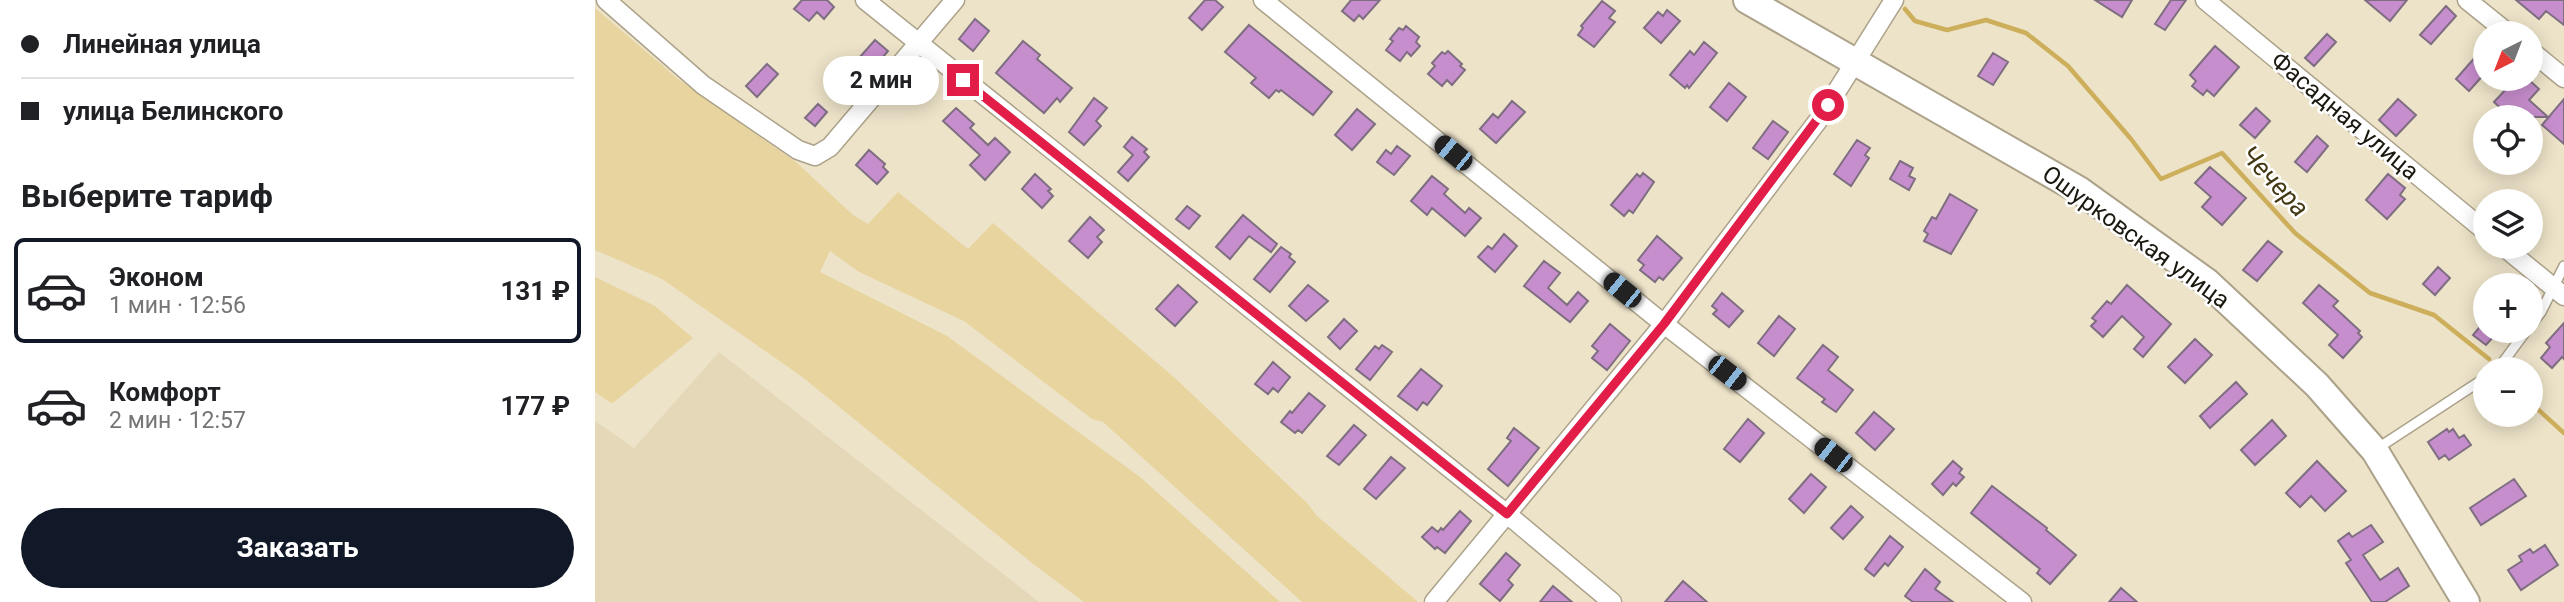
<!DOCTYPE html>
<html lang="ru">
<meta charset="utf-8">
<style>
:root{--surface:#fff;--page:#f2f2f2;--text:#202124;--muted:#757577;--line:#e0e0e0;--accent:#111827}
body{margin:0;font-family:Roboto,sans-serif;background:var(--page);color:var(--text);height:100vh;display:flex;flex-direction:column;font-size:26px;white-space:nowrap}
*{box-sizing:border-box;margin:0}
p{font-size:23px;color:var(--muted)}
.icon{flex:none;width:38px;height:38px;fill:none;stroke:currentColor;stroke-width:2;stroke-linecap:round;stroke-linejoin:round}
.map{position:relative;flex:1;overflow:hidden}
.panel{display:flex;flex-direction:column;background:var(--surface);width:595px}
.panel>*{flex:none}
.banner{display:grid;align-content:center;height:154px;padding:0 21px;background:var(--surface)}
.needle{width:46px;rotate:222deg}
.fabs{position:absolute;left:1878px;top:21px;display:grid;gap:14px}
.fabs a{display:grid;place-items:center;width:70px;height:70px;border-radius:50%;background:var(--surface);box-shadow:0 4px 18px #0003;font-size:35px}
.end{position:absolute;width:32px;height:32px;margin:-16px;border:9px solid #e11d48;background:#fff;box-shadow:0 0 0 4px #fff}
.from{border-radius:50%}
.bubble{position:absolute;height:49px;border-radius:24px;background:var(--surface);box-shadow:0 4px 18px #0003;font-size:23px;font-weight:700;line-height:49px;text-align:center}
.car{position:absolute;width:21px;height:42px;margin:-21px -10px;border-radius:9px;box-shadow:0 0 5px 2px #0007;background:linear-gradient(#222 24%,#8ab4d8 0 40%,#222 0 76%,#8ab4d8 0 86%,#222 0)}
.banner b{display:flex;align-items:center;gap:24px;height:66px;font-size:26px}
.banner b+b{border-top:2px solid var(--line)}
.banner i{width:18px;height:18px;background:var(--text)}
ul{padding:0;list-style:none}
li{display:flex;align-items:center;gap:21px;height:105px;margin:0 14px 10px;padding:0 7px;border:4px solid transparent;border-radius:10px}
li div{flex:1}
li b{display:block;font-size:26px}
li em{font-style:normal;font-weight:700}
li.active{border-color:var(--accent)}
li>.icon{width:63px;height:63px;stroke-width:1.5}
h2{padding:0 21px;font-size:32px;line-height:84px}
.button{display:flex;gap:14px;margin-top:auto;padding:14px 21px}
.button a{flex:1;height:80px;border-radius:42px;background:var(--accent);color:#fff;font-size:28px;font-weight:700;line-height:80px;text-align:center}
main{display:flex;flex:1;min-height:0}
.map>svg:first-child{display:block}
.built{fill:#e5d8b8}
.green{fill:#e8d49e}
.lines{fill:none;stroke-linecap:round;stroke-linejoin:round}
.stream{stroke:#cdae5a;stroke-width:4.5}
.building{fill:#c78ecd;stroke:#7f6e81;stroke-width:2}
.lane-casing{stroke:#aca28a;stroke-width:12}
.street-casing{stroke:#aca28a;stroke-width:21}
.secondary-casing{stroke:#aca28a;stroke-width:30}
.lane{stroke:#fff;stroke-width:9}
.street{stroke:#fff;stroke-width:18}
.secondary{stroke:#fff;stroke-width:26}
.route{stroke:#e11d48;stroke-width:9}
.labels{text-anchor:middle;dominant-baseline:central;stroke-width:5;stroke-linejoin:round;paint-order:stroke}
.street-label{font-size:24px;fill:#1b180f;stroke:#fff}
.water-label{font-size:26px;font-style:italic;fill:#443813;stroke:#fff}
</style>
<main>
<section class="panel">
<div class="banner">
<b><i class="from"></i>Линейная улица</b>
<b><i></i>улица Белинского</b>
</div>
<h2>Выберите тариф</h2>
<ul>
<li class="active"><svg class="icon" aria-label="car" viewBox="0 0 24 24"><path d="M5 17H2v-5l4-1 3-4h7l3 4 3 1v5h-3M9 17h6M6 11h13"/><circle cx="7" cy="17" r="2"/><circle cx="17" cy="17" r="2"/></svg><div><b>Эконом</b><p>1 мин · 12:56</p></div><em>131 ₽</em></li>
<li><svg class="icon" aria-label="car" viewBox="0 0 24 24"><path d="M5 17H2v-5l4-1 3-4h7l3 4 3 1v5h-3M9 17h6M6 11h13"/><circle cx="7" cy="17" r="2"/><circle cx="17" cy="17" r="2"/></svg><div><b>Комфорт</b><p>2 мин · 12:57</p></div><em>177 ₽</em></li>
</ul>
<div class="button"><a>Заказать</a></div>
</section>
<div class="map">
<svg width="1969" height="602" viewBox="0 0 1969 602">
<rect width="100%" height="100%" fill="#ede3c9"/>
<path class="built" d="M124,352L444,602H0V421L39,448Z"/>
<path class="green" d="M0,8L83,79L202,163L258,215L273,224L303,192L373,249L398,223L581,379L713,504L722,516L823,602H707L508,422L497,419L369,321L264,272L235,251L225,272L352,336L545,477L685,602H489L437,563L206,376L67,279L0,250Z
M0,277L60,306L98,338L19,402L16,403L0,392Z"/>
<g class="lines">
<path class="stream" d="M1310,9L1320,21L1352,30L1391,20L1431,33L1473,66L1536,139L1566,179L1627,153L1700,233L1775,293L1839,315L1894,359
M1936,403L1969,433"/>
</g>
<path class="building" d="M207,0H232L239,7L229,19L222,12L214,21L199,9Z
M610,0H620L628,7L607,30L594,18Z
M756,0H785L768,19L764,15L759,21L747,11Z
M1500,0H1537L1527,17Z
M1576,0H1591L1570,30L1560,24Z
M1770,0H1812L1795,21Z
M1921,0H1969V25L1951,11L1944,19Z
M1007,1L1020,11L1014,18L1020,22L999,47L983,35L988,28L986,26Z
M1851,6L1861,16L1836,44L1825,35Z
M1072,10L1085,21L1066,43L1049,28L1063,12L1068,16Z
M380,19L394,31L378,51L364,39Z
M654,25L737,92L718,115L686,90L684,92L681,90L674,98L656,83L661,78L630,52Z
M811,26L824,37L821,42L825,46L816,56L812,52L805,61L791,50L798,41L795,39L804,28L808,30Z
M1732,34L1741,42L1719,66L1710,58Z
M280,40L293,51L270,78L257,66Z
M428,41L445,55L442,59L477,88L465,102L462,98L449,113L401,73Z
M1109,42L1122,53L1094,88L1092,85L1090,88L1075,75L1095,51L1099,55Z
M1620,46L1644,67L1619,96L1612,90L1608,95L1597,86L1601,81L1595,75Z
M1890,46V73L1874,91L1861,79Z
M853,51L867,64L865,66L870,70L857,85L852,80L847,86L833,74L840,66L837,63L847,52L850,54Z
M1398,53L1413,62L1398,85L1383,76Z
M172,64L183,74L162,97L151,86Z
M1925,79H1933L1944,89L1934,100L1953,117H1931L1924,111L1915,117L1899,102L1913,87L1915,89Z
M1134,83L1151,97L1132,121L1115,107Z
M499,98L512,108L501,121L506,126L489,145L474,132Z
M1803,99L1821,115L1801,136L1784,120Z
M1969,99V144L1947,125Z
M917,101L930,112L901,143L885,129L898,114L903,118Z
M223,104L232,112L220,126L210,118Z
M361,108L379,124L375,128L393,145L400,138L415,152L390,180L375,165L385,155L348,121Z
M1661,108L1675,121L1660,138L1645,125Z
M762,109L780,124L757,150L740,135Z
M1178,121L1193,132L1173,159L1158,148Z
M1722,136L1733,146L1712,172L1700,162Z
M537,137L552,149L549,152L554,157L533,181L523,172L538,155L529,147Z
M1262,140L1275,148L1270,155L1274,158L1256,186L1239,174Z
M802,146L815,156L799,175L782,162L791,150L796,154Z
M274,150L290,164L288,167L293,172L282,184L261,165Z
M1305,161L1318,168L1314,176L1320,179L1314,190L1295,179Z
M1615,167L1651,198L1627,225L1607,207L1616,197L1600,183Z
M1048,173L1059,182L1038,213L1034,210L1029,216L1016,205L1042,174L1045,177Z
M440,174L456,189L453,191L458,196L447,208L427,189Z
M1793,174L1810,188L1805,195L1810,199L1792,219L1771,200Z
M837,176L853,189L849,194L870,213L874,208L886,218L870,236L837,208L832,215L816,201Z
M1355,194L1382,210L1356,254L1329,241L1333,234L1329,231L1337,217L1341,219Z
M592,206L605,216L594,229L581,219Z
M648,215L682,244L676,252L654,236L635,259L621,247Z
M495,217L509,230L502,237L507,242L493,258L474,241Z
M909,234L922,246L900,272L883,257L893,246L897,249Z
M1062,236L1087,258L1068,280L1064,277L1060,282L1045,270L1049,265L1043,260Z
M1673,241L1687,252L1662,281L1648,270Z
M686,247L696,254L694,257L700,262L675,292L659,279Z
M949,261L965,273L953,288L972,305L983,292L993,301L975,322L929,286Z
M1843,267L1855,278L1840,295L1828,284Z
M583,285L602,302L580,326L561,309Z
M713,285L733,301L711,321L694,306Z
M1532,285L1576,324L1548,357L1539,349L1549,337L1527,316L1508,337L1496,326L1501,321L1497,318L1512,301L1516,304Z
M1724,285L1743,301L1738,306L1765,331L1763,333L1767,337L1748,358L1734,345L1743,335L1708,303Z
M1127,293L1148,311L1134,327L1118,314L1122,310L1117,306Z
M1184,316L1200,329L1179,356L1163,343Z
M749,319L762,331L745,349L733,337Z
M1888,323L1890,331H1897L1901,334L1891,345L1878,335Z
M1969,323V359L1967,357L1957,368L1946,358L1955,347L1951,343Z
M1015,324L1035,341L1012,370L997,358L1003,351L997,346Z
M1600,339L1617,355L1590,383L1573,367Z
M787,345L797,352L775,380L761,369L780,346L784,349Z
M1228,345L1243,357L1233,370L1258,390L1241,412L1227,402L1230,399L1202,378Z
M678,362L695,377L683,392L678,388L673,394L660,384Z
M826,369L847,386L832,405L828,402L822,410L803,396Z
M1641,382L1652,394L1615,428L1605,416Z
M714,393L730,406L707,433L703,430L700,433L686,422L695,411L697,413Z
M1279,412L1299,429L1280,450L1261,433Z
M1153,419L1169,433L1145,462L1129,449Z
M1677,420L1691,436L1660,465L1646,450Z
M759,425L771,435L744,465L732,456Z
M919,428L944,448L913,486L893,469L916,441L912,438Z
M1852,429L1854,432L1858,429L1864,438L1869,435L1876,445L1854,460L1850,455L1844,459L1833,442Z
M796,457L810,468L781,499L769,489Z
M1358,461L1367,469L1364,473L1369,477L1361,486L1358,483L1348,495L1337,484Z
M1722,461L1751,491L1730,511L1716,496L1705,507L1691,493Z
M1216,474L1231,487L1209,513L1194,499Z
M1919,479L1931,496L1886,525L1875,508Z
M1397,486L1452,528L1451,530L1481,555L1455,584L1442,573L1445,569L1376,513Z
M1256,506L1268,517L1248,539L1236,528Z
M865,511L876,521L850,553L842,547L840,549L827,537L837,527L843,532L846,528L848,530Z
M1776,525L1788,542L1768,555L1785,580L1803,568L1814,586L1790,602H1777L1751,563L1756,560L1743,541L1754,533L1757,537Z
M1295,536L1308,547L1293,566L1290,563L1279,576L1270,569Z
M1950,545L1963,565L1926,590L1913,570L1927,561L1924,556L1935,549L1938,553Z
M911,553L925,565L913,580L918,585L905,601L885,584Z
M1330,569L1345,582L1340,589L1358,602H1318L1310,596Z
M1088,581L1112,602H1070Z
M958,586L977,602H945Z
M1526,588L1542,602H1514Z"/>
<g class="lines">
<g class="lane-casing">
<path id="lane" d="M1936,325L1946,312L1969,266
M1903,369L1931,331
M1783,448L1890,378"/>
</g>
<g class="street-casing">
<path id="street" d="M11,0L108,85L203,150L220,156L235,147L360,0
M270,0L912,514L1017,602
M668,0L1069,324L1427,602
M1610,0L1890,231
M1872,0L1913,33
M1936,51L1969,78
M1909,247L1969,296
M839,602L1069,324L1225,118L1299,0"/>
</g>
<g class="secondary-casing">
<path id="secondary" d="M1152,0L1484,190L1612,282L1722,385L1780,451L1871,602"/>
</g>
<use href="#lane" class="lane"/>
<use href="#street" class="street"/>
<use href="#secondary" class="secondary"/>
</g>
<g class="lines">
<path class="route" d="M368,80L912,514L1069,324L1233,105"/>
</g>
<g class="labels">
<g class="street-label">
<text transform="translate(1750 116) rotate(40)">Фасадная улица</text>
<text transform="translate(1541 237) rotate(36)">Ошурковская улица</text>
</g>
<g class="water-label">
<text transform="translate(1680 181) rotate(47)">Чечера</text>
</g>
</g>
</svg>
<div class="fabs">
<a><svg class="needle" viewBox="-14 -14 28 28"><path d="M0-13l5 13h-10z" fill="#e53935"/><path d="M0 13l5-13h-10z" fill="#757577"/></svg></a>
<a><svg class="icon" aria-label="locate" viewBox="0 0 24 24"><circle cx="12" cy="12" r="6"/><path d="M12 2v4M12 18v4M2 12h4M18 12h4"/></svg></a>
<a><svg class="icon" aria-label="layers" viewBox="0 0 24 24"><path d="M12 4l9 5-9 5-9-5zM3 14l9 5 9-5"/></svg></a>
<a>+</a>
<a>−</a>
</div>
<i class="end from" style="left:1233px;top:105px"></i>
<i class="end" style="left:368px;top:80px"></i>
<div class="bubble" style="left:228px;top:56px;width:116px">2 мин</div>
<i class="car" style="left:858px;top:153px;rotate:309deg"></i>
<i class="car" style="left:1027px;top:290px;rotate:309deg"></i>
<i class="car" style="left:1132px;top:373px;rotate:128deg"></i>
<i class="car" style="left:1238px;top:455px;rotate:308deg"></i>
</div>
</main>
